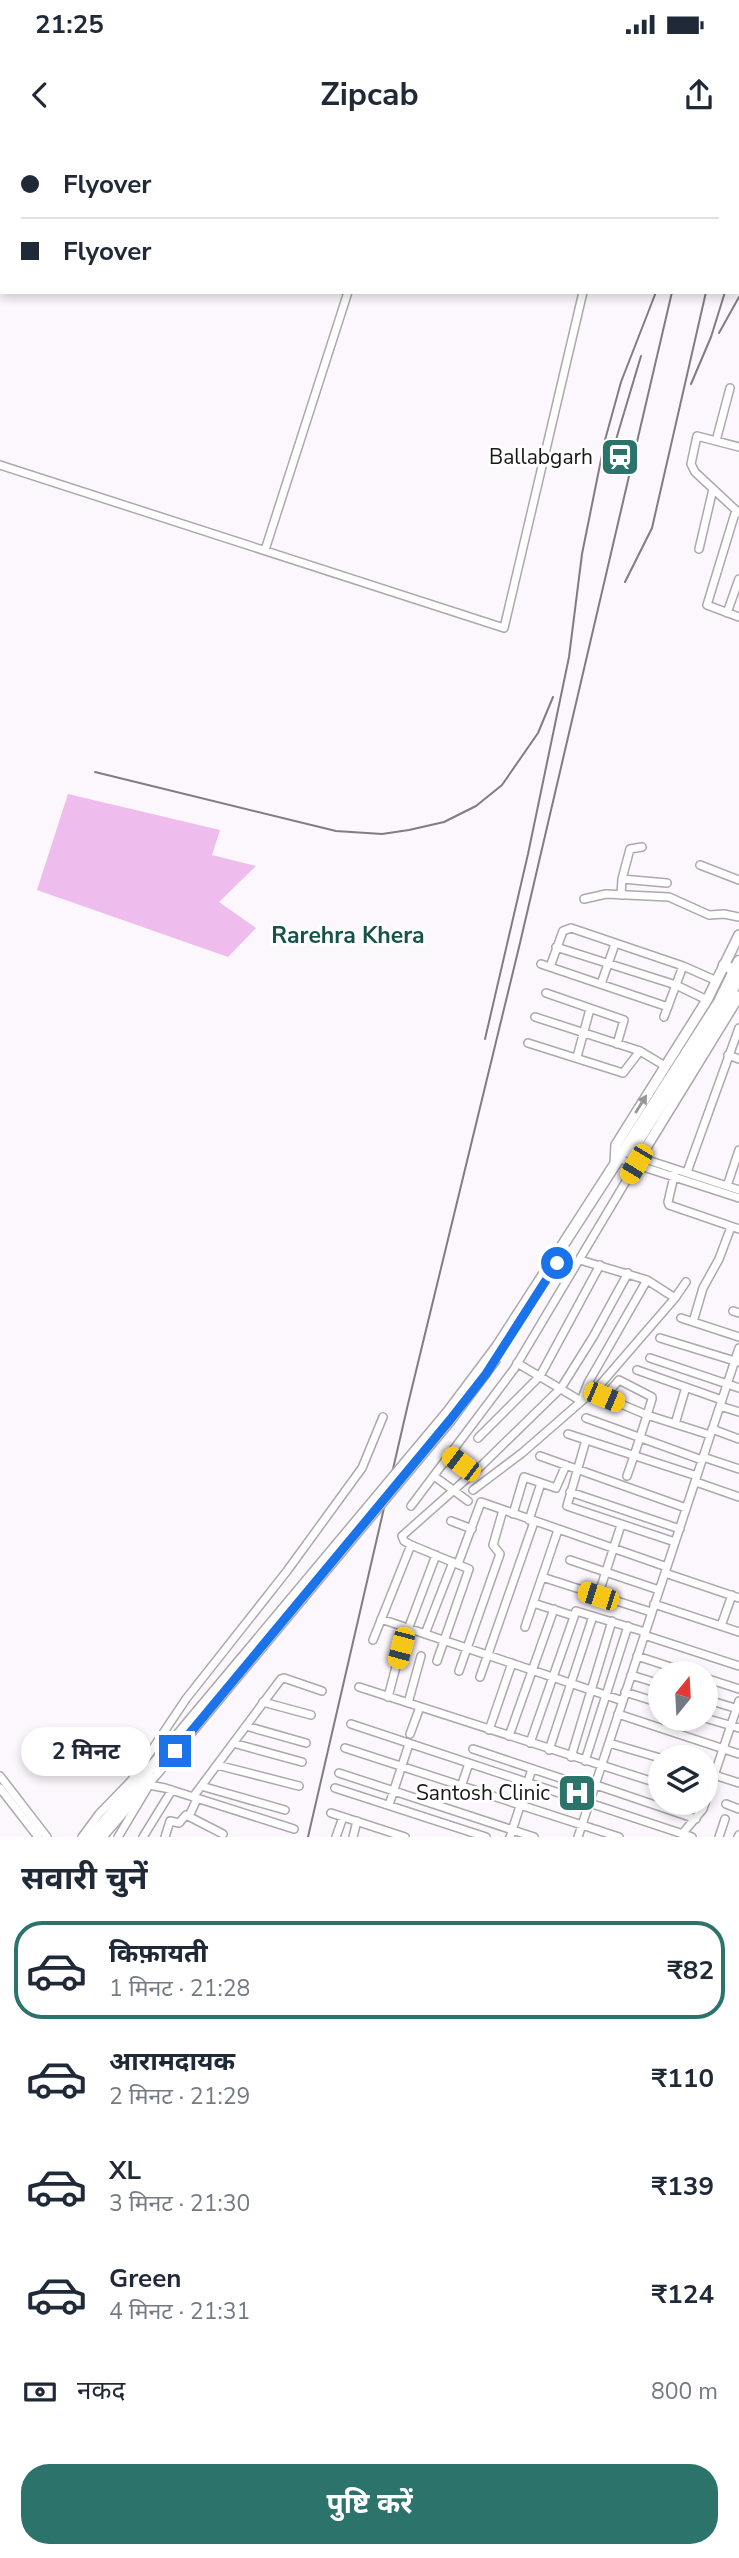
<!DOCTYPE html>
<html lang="hi">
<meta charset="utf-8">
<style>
:root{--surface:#fff;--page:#f2f2f3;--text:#1f2937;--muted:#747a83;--line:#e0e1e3;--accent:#2c746b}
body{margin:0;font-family:"Nunito Sans","Noto Sans Devanagari",sans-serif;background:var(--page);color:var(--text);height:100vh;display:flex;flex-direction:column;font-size:26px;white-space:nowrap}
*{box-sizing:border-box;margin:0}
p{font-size:23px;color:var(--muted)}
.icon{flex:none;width:38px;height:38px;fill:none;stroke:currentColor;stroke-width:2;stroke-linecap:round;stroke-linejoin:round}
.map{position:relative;height:1697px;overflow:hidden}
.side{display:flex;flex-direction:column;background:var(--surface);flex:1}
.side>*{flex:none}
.hud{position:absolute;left:0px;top:0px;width:740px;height:154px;box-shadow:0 4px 10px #0003;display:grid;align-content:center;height:154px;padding:0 21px;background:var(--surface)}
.needle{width:46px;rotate:18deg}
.tools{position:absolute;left:648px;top:1521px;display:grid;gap:14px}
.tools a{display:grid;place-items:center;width:70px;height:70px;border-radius:50%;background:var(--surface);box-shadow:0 4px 10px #0003;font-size:35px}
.end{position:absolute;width:32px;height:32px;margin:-16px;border:9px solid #1a73e8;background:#fff;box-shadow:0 0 0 4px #fff}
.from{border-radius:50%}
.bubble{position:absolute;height:49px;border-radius:24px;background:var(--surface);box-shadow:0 4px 10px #0003;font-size:23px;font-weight:700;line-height:49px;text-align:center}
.car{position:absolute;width:21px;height:42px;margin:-21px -10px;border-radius:9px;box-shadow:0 0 5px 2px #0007;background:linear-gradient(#f5c518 24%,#345 0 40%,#f5c518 0 76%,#345 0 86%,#f5c518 0)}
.hud b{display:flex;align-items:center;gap:24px;height:66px;font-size:26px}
.hud b+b{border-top:2px solid var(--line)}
.hud i{width:18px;height:18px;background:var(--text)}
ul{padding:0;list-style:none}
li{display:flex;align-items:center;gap:21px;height:98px;margin:0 14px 10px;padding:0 7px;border:4px solid transparent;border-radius:28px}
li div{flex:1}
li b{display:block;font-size:26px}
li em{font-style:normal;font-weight:700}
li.on{border-color:var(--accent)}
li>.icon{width:63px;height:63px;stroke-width:1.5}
h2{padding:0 21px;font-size:32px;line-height:84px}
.pay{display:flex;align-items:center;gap:18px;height:77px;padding:0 21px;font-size:26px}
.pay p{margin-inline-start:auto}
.primary-button{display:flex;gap:14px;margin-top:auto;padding:14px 21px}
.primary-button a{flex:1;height:80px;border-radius:28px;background:var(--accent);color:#fff;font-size:28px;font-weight:700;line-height:80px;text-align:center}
.status{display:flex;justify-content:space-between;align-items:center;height:49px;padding:0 35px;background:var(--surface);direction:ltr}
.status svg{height:19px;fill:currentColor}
header{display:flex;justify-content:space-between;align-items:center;height:91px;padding:0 21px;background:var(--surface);font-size:32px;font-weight:700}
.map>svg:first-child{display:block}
.green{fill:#efbcee}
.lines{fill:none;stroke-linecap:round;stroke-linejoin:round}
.minor-casing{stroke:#aca8ac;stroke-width:10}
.major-casing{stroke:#aca8ac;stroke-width:12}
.highway-casing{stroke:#aca8ac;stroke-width:13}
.minor{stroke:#fff;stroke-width:7}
.major{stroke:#fff;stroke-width:9}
.highway{stroke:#fff;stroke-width:10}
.rail{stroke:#807c80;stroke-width:2}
.highway-bridge-casing{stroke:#aca8ac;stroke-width:13;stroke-linecap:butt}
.highway-bridge{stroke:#fff;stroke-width:10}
.oneway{fill:#979697}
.route{stroke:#1a73e8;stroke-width:9}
.labels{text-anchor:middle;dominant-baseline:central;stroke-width:6;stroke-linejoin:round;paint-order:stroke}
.poi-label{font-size:21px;fill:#181618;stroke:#fff;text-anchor:end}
.neighbourhood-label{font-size:23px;font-weight:bold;fill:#16514a;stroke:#fff}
</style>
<div class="status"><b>21:25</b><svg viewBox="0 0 49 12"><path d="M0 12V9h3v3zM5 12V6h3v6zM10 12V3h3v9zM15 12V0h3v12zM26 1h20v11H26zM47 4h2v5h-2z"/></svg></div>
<header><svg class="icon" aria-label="back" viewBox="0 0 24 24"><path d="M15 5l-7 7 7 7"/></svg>Zipcab<svg class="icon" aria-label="share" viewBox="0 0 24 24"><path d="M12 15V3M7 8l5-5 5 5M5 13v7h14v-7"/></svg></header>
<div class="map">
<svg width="739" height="1697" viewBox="0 0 739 1697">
<rect width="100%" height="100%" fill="#fcf7fc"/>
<path class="green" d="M68,654L220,690L212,715L256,726L219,762L256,788L228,817L37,750Z"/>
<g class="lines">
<g class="minor-casing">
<path id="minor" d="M361,0L366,2
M396,2L397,0
M617,2L618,0
M716,301L730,248
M739,307L697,296L691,324L695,332L739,373
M0,325L504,488L583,152
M736,370L707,465L739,477
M699,409L713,349
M265,410L348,152
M727,473L739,439
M700,725L739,740
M622,739L667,743
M621,755L622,739L630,709L642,707
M584,759L606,754L669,757L709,775L724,774L739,777
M556,807L676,845L707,860
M541,824L668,867
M550,827L563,791L571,788L683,826L717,841
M601,844L615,804
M546,853L624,880L617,904
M535,877L640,911
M664,877L683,826
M528,903L623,933L640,911L665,926
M728,915L739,919
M577,917L590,869
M629,1014L739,1050
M625,1021L739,1058
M675,1032L668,1062L669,1065L739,1089
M687,1032L739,888
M727,1046L739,1010
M675,1158L686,1142
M733,1171L739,1173
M681,1178L739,1197
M693,1182L703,1148L719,1119L731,1087
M660,1198L738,1222
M650,1218L739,1248
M517,1223L581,1261L588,1243L647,1140
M637,1230L722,1260
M720,1266L739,1272
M586,1278L702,1320
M675,1284L686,1247
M712,1289L739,1299
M568,1294L697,1336
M478,1298L540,1236L600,1125
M586,1300L567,1366L675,1402
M450,1316L473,1333
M540,1316L686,1368
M703,1317L739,1329
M434,1336L468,1361
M627,1336C636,1311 644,1285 652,1259V1257L619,1240L604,1257L647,1275L710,1295
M696,1342L739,1357
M473,1350L522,1313L599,1246L675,1158L647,1140L580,1120
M570,1352L680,1389
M411,1366L514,1229L647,1006
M513,1374L524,1337L556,1348L566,1325
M529,1380L541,1343
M451,1381L472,1389
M570,1420L659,1450
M458,1424L481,1362L667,1427
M665,1433L739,1458
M542,1437L651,1472
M598,1456L621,1385
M533,1463L574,1476
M654,1464L739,1492
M381,1479L623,1561
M721,1486L732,1455
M525,1487L558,1390
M425,1494L453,1422
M644,1495L739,1526
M373,1500L411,1405
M637,1516L689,1533
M437,1521L469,1429L411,1405L404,1401L402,1396L481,1326L561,1248L593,1197L628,1133
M459,1531L500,1414L493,1405L503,1370
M631,1535L660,1544
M480,1537L534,1382
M705,1538L739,1549
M359,1547L660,1644
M625,1552L660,1563
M388,1557L401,1508L436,1415
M705,1559L738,1569
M263,1562L311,1575
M408,1563L421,1516
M618,1574L739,1614
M705,1578L739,1588
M351,1584L692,1697
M246,1586L306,1603
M489,1590L512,1523
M410,1594L420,1567
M509,1596L554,1469
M233,1603L302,1622
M530,1603L576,1471L645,1492
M609,1603L660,1618
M345,1608L619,1697
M473,1609L572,1642L575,1645L572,1657
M549,1610L593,1476
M571,1617L612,1481
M585,1621L628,1486
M217,1625L299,1646
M705,1632L739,1643
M339,1633L534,1697
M0,1636L47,1697
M149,1645L165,1648L294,1689
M596,1645L696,1679
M201,1646L285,1670
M461,1647L469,1623
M0,1648L38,1697
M335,1648L486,1697
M193,1657L281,1539L284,1538L322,1551
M726,1664L739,1669
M389,1665L409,1604
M331,1673L405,1697
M189,1676L197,1659
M682,1694L703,1669L739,1561
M82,1697L99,1674L131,1641L186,1559L287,1431L362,1328L383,1277
M118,1697L148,1647
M143,1697L172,1650
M165,1697L170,1681L179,1683L186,1675L223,1694
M336,1697L343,1677
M353,1697L357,1681
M510,1697L532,1629
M578,1697L739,1208
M719,1697L725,1679
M738,1697L739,1695"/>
</g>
<g class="major-casing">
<path id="major" d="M632,1010L647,1006L739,856
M615,1023L616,1005L707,860L739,795"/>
</g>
<g class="highway-casing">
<path id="highway" d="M724,825L734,830
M633,1009L724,867L739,837
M610,1032L719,862L739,821
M91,1697L149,1630
M101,1697L158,1631"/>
</g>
<use href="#minor" class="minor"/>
<use href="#major" class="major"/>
<use href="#highway" class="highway"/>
<path class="rail" d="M704,2L705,0
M717,2L718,0
M738,12L739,10
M738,107L739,105
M719,193L739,157
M691,244L711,197L725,152
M615,303L641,216
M625,442L652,388L706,152
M95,632L336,691L382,694L409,690L444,682L476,666L502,645L538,593L553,557
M485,899L528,714L569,517L582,414L605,300L621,242L656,152
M308,1697L408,1264L520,803L672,152"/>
<g class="highway-bridge-casing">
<path id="highway-bridge" d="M149,1630L449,1271L497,1207L610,1032
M158,1631L450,1280L496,1218"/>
</g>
<use href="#highway-bridge" class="highway-bridge"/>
</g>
<defs><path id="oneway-solid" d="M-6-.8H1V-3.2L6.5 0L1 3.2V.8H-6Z" transform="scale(1.75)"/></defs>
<use class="oneway" href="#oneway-solid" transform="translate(641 964) rotate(-58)"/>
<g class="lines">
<path class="route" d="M175,1611L450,1280L486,1234L557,1123"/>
</g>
<defs>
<g id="station-square" transform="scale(2.0125)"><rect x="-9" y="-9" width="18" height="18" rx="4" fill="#2c746b" stroke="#fff"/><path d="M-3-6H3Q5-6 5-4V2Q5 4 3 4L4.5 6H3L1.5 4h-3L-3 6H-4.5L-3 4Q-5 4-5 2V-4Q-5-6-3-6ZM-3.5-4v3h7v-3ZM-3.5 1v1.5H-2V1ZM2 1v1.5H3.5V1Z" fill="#fff"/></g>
<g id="hospital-square" transform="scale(2.0125)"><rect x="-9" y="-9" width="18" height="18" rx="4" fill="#2c746b" stroke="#fff"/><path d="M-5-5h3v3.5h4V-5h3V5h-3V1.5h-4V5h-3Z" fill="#fff"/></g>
</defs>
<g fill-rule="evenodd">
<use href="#station-square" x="620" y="317"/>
<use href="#hospital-square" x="577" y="1653"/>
</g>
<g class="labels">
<g class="poi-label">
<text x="593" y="317">Ballabgarh</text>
<text x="550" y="1653">Santosh Clinic</text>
</g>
<g class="neighbourhood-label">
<text x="348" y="795">Rarehra Khera</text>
</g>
</g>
</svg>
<div class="tools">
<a><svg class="needle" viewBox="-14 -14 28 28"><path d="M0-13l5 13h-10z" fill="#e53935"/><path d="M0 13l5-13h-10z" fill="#747a83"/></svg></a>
<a><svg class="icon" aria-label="layers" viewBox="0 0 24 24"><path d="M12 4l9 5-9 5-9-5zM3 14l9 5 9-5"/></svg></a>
</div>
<i class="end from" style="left:557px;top:1123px"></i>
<i class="end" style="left:175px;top:1611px"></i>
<div class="bubble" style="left:21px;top:1587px;width:130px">2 मिनट</div>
<i class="car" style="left:636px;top:1024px;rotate:211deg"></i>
<i class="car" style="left:604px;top:1257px;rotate:113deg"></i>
<i class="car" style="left:461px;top:1324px;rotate:307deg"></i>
<i class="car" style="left:598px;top:1456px;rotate:288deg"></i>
<i class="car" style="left:401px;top:1508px;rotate:195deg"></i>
<div class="hud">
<b><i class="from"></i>Flyover</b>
<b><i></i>Flyover</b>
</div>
</div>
<section class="side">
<h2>सवारी चुनें</h2>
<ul>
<li class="on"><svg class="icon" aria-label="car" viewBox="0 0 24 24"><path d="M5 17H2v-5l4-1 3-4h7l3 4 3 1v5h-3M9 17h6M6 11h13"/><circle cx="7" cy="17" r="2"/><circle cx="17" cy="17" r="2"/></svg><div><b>किफ़ायती</b><p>1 मिनट · 21:28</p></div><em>₹82</em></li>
<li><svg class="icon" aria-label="car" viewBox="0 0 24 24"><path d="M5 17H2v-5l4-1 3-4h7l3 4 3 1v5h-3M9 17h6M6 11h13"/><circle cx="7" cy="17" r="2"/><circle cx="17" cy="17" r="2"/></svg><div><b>आरामदायक</b><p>2 मिनट · 21:29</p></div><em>₹110</em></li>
<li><svg class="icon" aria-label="car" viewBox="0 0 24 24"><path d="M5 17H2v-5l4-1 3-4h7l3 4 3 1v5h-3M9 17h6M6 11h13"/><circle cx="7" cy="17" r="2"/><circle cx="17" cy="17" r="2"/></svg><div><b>XL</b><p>3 मिनट · 21:30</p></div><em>₹139</em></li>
<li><svg class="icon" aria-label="car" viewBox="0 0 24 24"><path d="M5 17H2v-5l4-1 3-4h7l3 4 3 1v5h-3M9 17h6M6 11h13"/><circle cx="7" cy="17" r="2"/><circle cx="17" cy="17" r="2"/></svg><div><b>Green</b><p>4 मिनट · 21:31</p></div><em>₹124</em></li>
</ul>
<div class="pay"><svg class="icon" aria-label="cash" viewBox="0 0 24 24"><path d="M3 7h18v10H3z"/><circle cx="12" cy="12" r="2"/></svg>नकद<p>800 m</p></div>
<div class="primary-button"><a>पुष्टि करें</a></div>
</section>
